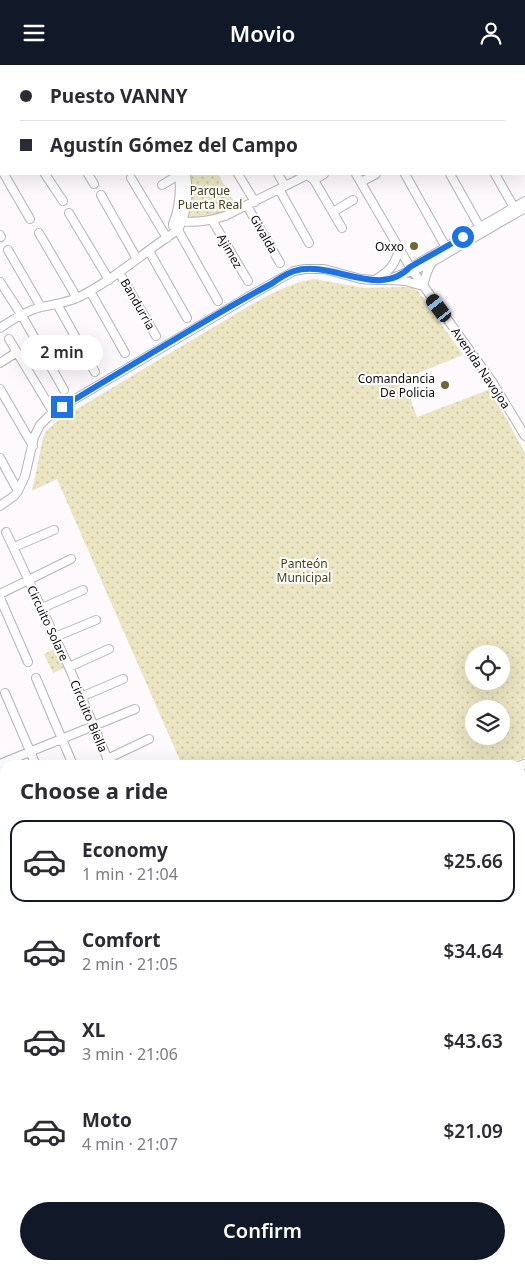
<!DOCTYPE html>
<meta charset="utf-8">
<style>
:root{--surface:#fff;--page:#f2f2f3;--text:#2b2b33;--muted:#7c7c81;--line:#e1e1e2;--accent:#111827}
body{margin:0;font-family:"Noto Sans",sans-serif;background:var(--page);color:var(--text);height:100vh;display:flex;flex-direction:column;font-size:19px;white-space:nowrap}
*{box-sizing:border-box;margin:0}
p{font-size:16px;color:var(--muted)}
.icon{flex:none;width:28px;height:28px;fill:none;stroke:currentColor;stroke-width:2;stroke-linecap:round;stroke-linejoin:round}
.map{position:relative;flex:1;overflow:hidden}
.details{position:absolute;left:0px;top:695px;width:525px;height:510px;display:flex;flex-direction:column;background:var(--surface);border-radius:15px 15px 0 0;box-shadow:0 5px 20px #0002}
.details>*{flex:none}
.hud{position:absolute;left:0px;top:0px;width:525px;height:110px;box-shadow:0 5px 20px #0002;display:grid;align-content:center;height:110px;padding:0 20px;background:var(--surface)}
.fabs{position:absolute;left:465px;top:580px;display:grid;gap:10px}
.fabs a{display:grid;place-items:center;width:45px;height:45px;border-radius:50%;background:var(--surface);box-shadow:0 5px 20px #0002;font-size:25px}
.end{position:absolute;width:22px;height:22px;margin:-11px;border:6px solid #1a73e8;background:#fff;box-shadow:0 0 0 2px #fff}
.from{border-radius:50%}
.bubble{position:absolute;height:35px;border-radius:18px;background:var(--surface);box-shadow:0 5px 20px #0002;font-size:16px;font-weight:600;line-height:35px;text-align:center}
.car{position:absolute;width:15px;height:30px;margin:-15px -8px;border-radius:6px;box-shadow:0 0 4px 1px #0007;background:linear-gradient(#222 24%,#8ab4d8 0 40%,#222 0 76%,#8ab4d8 0 86%,#222 0)}
.hud b{display:flex;align-items:center;gap:18px;height:48px;font-size:19px}
.hud b+b{border-top:1px solid var(--line)}
.hud i{width:12px;height:12px;background:var(--text)}
ul{padding:0;list-style:none}
li{display:flex;align-items:center;gap:15px;height:82px;margin:0 10px 8px;padding:0 10px;border:2px solid transparent;border-radius:15px}
li div{flex:1}
li b{display:block;font-size:19px}
li em{font-style:normal;font-weight:600}
li.selected{border-color:var(--accent)}
li>.icon{width:45px;height:45px;stroke-width:1.5}
h2{padding:0 20px;font-size:22px;line-height:60px}
.button{display:flex;gap:10px;margin-top:auto;padding:10px 20px}
.button a{flex:1;height:58px;border-radius:30px;background:var(--accent);color:#fff;font-size:20px;font-weight:600;line-height:58px;text-align:center}
header{display:flex;justify-content:space-between;align-items:center;height:65px;padding:0 20px;background:var(--accent);color:#fff;font-size:22px;font-weight:600}
.map>svg:first-child{display:block}
.grass{fill:url(#grass-dots);fill-rule:evenodd}
.lines{fill:none;stroke-linecap:round;stroke-linejoin:round}
.minor-casing{stroke:#b5b2b4;stroke-width:10}
.major-casing{stroke:#b5b2b4;stroke-width:11}
.minor{stroke:#fff;stroke-width:8}
.major{stroke:#fff;stroke-width:9}
.route{stroke:#1a73e8;stroke-width:6}
.poi-dot{fill:#6f6734;stroke:#fff;stroke-width:2}
.labels{text-anchor:middle;dominant-baseline:central;stroke-width:4;stroke-linejoin:round;paint-order:stroke}
.park-label{font-size:12px;fill:#4b4418;stroke:#fff}
.street-label{font-size:12px;fill:#0d0c0d;stroke:#fff}
.poi-label{font-size:12px;fill:#0d0c0d;stroke:#fff;text-anchor:end}
</style>
<header><svg class="icon" aria-label="menu" viewBox="0 0 24 24"><path d="M4 6h16M4 12h16M4 18h16"/></svg>Movio<svg class="icon" aria-label="person" viewBox="0 0 24 24"><circle cx="12" cy="8" r="4"/><path d="M4 21q1-7 8-7t8 7"/></svg></header>
<div class="map">
<svg width="525" height="1205" viewBox="0 0 525 1205">
<defs>
<pattern id="grass-dots" width="8" height="8" patternUnits="userSpaceOnUse" patternTransform="scale(1.25)"><rect width="8" height="8" fill="#ebe5c2"/><path d="M2 2h.1M6 6h.1" fill="none" stroke="#c8c3a6" stroke-width="1.8" stroke-linecap="round"/></pattern>
</defs>
<rect width="100%" height="100%" fill="#fdf9fc"/>
<path class="grass" d="M189,109H218L237,142C219,151 210,153 191,153L188,149Z
M314,214L364,223L406,222L412,223L418,226L463,290L403,314L417,352L488,325L501,344L525,388V692L506,700H182L57,414L32,426L43,373L46,366L56,357C110,324 164,291 219,259C246,243 284,218 314,214ZM474,589H501V616H474ZM474,644H501V671H474Z
M56,583L64,603L53,608L44,589Z"/>
<g class="lines">
<g class="minor-casing">
<path id="minor" d="M58,0L59,1
M99,0L100,1
M148,0V1
M155,0V1
M216,0V1
M242,0L243,1
M294,0L295,1
M343,0L344,1
M433,0L434,1
M16,1L18,0
M165,1L167,0
M180,1L182,0
M382,1L384,0
M0,10H1
M524,23L525,22
M0,45L1,47
M524,82L525,84
M0,97L1,96
M4,109L30,154
M45,109L63,136
M88,109L94,119
M238,109L255,137
M278,109L285,121
M306,109L314,115L342,163
M356,109L410,202L493,318L525,371
M405,109L448,186
M450,109L482,166
M495,109L516,146
M131,113L167,173
M314,115L324,109
M361,117L376,109
M162,120L180,109
M279,124L309,178
M101,130L137,194
M247,141L280,198
M333,147L353,135
M69,148L109,215
M175,155C191,159 209,156 225,151L307,110
M212,155L248,216
M173,159C180,142 181,127 179,109
M173,161L178,165L218,236
M39,168L77,233
M0,170L1,172
M8,185L41,242
M149,186L187,253
M410,203L525,136
M119,207L156,271
M375,215C389,206 395,201 399,184
M391,215L405,216L423,221L427,207L432,197
M0,217L21,249L64,325
M90,226L125,288
M57,239L95,307
M0,263C13,254 26,246 41,242C54,239 67,238 79,232C115,214 145,186 178,165C188,144 189,131 186,109
M9,274L53,347
M0,298L17,287
M0,324L33,381
M0,393L18,426
M0,441L14,431L18,426L25,411L34,372L40,360L53,347L253,229L294,206L305,204H324L361,214L374,215H387L395,212L405,208L413,206L432,197L525,143
M6,467L69,602L110,700
M14,482L54,465
M0,529L71,494
M0,533L28,597
M42,543L83,525
M55,572L96,555
M69,602L109,584
M36,613L73,700
M5,628L36,700
M81,632L123,614
M107,694L149,674
M0,699L135,644
M0,707L5,718
M520,803L525,801
M520,924L522,930
M520,946L525,959
M520,1042L525,1040
M521,1051L525,1062
M0,1129L5,1127
M520,1148L525,1161
M0,1152L5,1153
M22,1200L24,1205
M57,1200L59,1205
M94,1200L96,1205
M140,1200L141,1205
M182,1200L184,1205
M224,1200L226,1205
M302,1200L304,1205
M341,1200L343,1205
M382,1200L384,1205
M423,1200L425,1205
M462,1200L464,1205
M502,1200L504,1205
M263,1205L276,1200
M484,1205L496,1200"/>
</g>
<g class="major-casing">
<path id="major" d="M520,701L525,699
M520,712L525,710
M520,835L525,847
M520,862L525,875
M0,920L5,918
M0,931L5,929"/>
</g>
<use href="#minor" class="minor"/>
<use href="#major" class="major"/>
</g>
<g class="lines">
<path class="route" d="M62,342C115,310 168,278 221,247C238,237 254,228 271,219C278,214 286,209 294,206C331,194 379,235 410,202L463,172"/>
</g>
<g class="poi-dot">
<circle cx="414" cy="181" r="5"/>
<circle cx="445" cy="320" r="5"/>
</g>
<g class="labels">
<g class="park-label">
<text x="210" y="125">Parque<tspan x="210" dy="14">Puerta Real</tspan></text>
<text x="304" y="498">Panteón<tspan x="304" dy="14">Municipal</tspan></text>
</g>
<g class="street-label">
<text transform="translate(264 169) rotate(60)">Givalda</text>
<text transform="translate(230 186) rotate(60)">Ajimez</text>
<text transform="translate(138 239) rotate(60)">Bandurria</text>
<text transform="translate(481 303) rotate(56)">Avenida Navojoa</text>
<text transform="translate(48 558) rotate(65)">Circuito Solare</text>
<text transform="translate(89 651) rotate(67)">Circuito Biella</text>
</g>
<g class="poi-label">
<text x="404" y="181">Oxxo</text>
<text x="435" y="313">Comandancia<tspan x="435" dy="14">De Policia</tspan></text>
</g>
</g>
</svg>
<div class="fabs">
<a><svg class="icon" aria-label="locate" viewBox="0 0 24 24"><circle cx="12" cy="12" r="6"/><path d="M12 2v4M12 18v4M2 12h4M18 12h4"/></svg></a>
<a><svg class="icon" aria-label="layers" viewBox="0 0 24 24"><path d="M12 4l9 5-9 5-9-5zM3 14l9 5 9-5"/></svg></a>
</div>
<i class="end from" style="left:463px;top:172px"></i>
<i class="end" style="left:62px;top:342px"></i>
<div class="bubble" style="left:21px;top:270px;width:82px">2 min</div>
<i class="car" style="left:439px;top:243px;rotate:323deg"></i>
<div class="hud">
<b><i class="from"></i>Puesto VANNY</b>
<b><i></i>Agustín Gómez del Campo</b>
</div>
<section class="details">
<h2>Choose a ride</h2>
<ul>
<li class="selected"><svg class="icon" aria-label="car" viewBox="0 0 24 24"><path d="M5 17H2v-5l4-1 3-4h7l3 4 3 1v5h-3M9 17h6M6 11h13"/><circle cx="7" cy="17" r="2"/><circle cx="17" cy="17" r="2"/></svg><div><b>Economy</b><p>1 min · 21:04</p></div><em>$25.66</em></li>
<li><svg class="icon" aria-label="car" viewBox="0 0 24 24"><path d="M5 17H2v-5l4-1 3-4h7l3 4 3 1v5h-3M9 17h6M6 11h13"/><circle cx="7" cy="17" r="2"/><circle cx="17" cy="17" r="2"/></svg><div><b>Comfort</b><p>2 min · 21:05</p></div><em>$34.64</em></li>
<li><svg class="icon" aria-label="car" viewBox="0 0 24 24"><path d="M5 17H2v-5l4-1 3-4h7l3 4 3 1v5h-3M9 17h6M6 11h13"/><circle cx="7" cy="17" r="2"/><circle cx="17" cy="17" r="2"/></svg><div><b>XL</b><p>3 min · 21:06</p></div><em>$43.63</em></li>
<li><svg class="icon" aria-label="car" viewBox="0 0 24 24"><path d="M5 17H2v-5l4-1 3-4h7l3 4 3 1v5h-3M9 17h6M6 11h13"/><circle cx="7" cy="17" r="2"/><circle cx="17" cy="17" r="2"/></svg><div><b>Moto</b><p>4 min · 21:07</p></div><em>$21.09</em></li>
</ul>
<div class="button"><a>Confirm</a></div>
</section>
</div>
